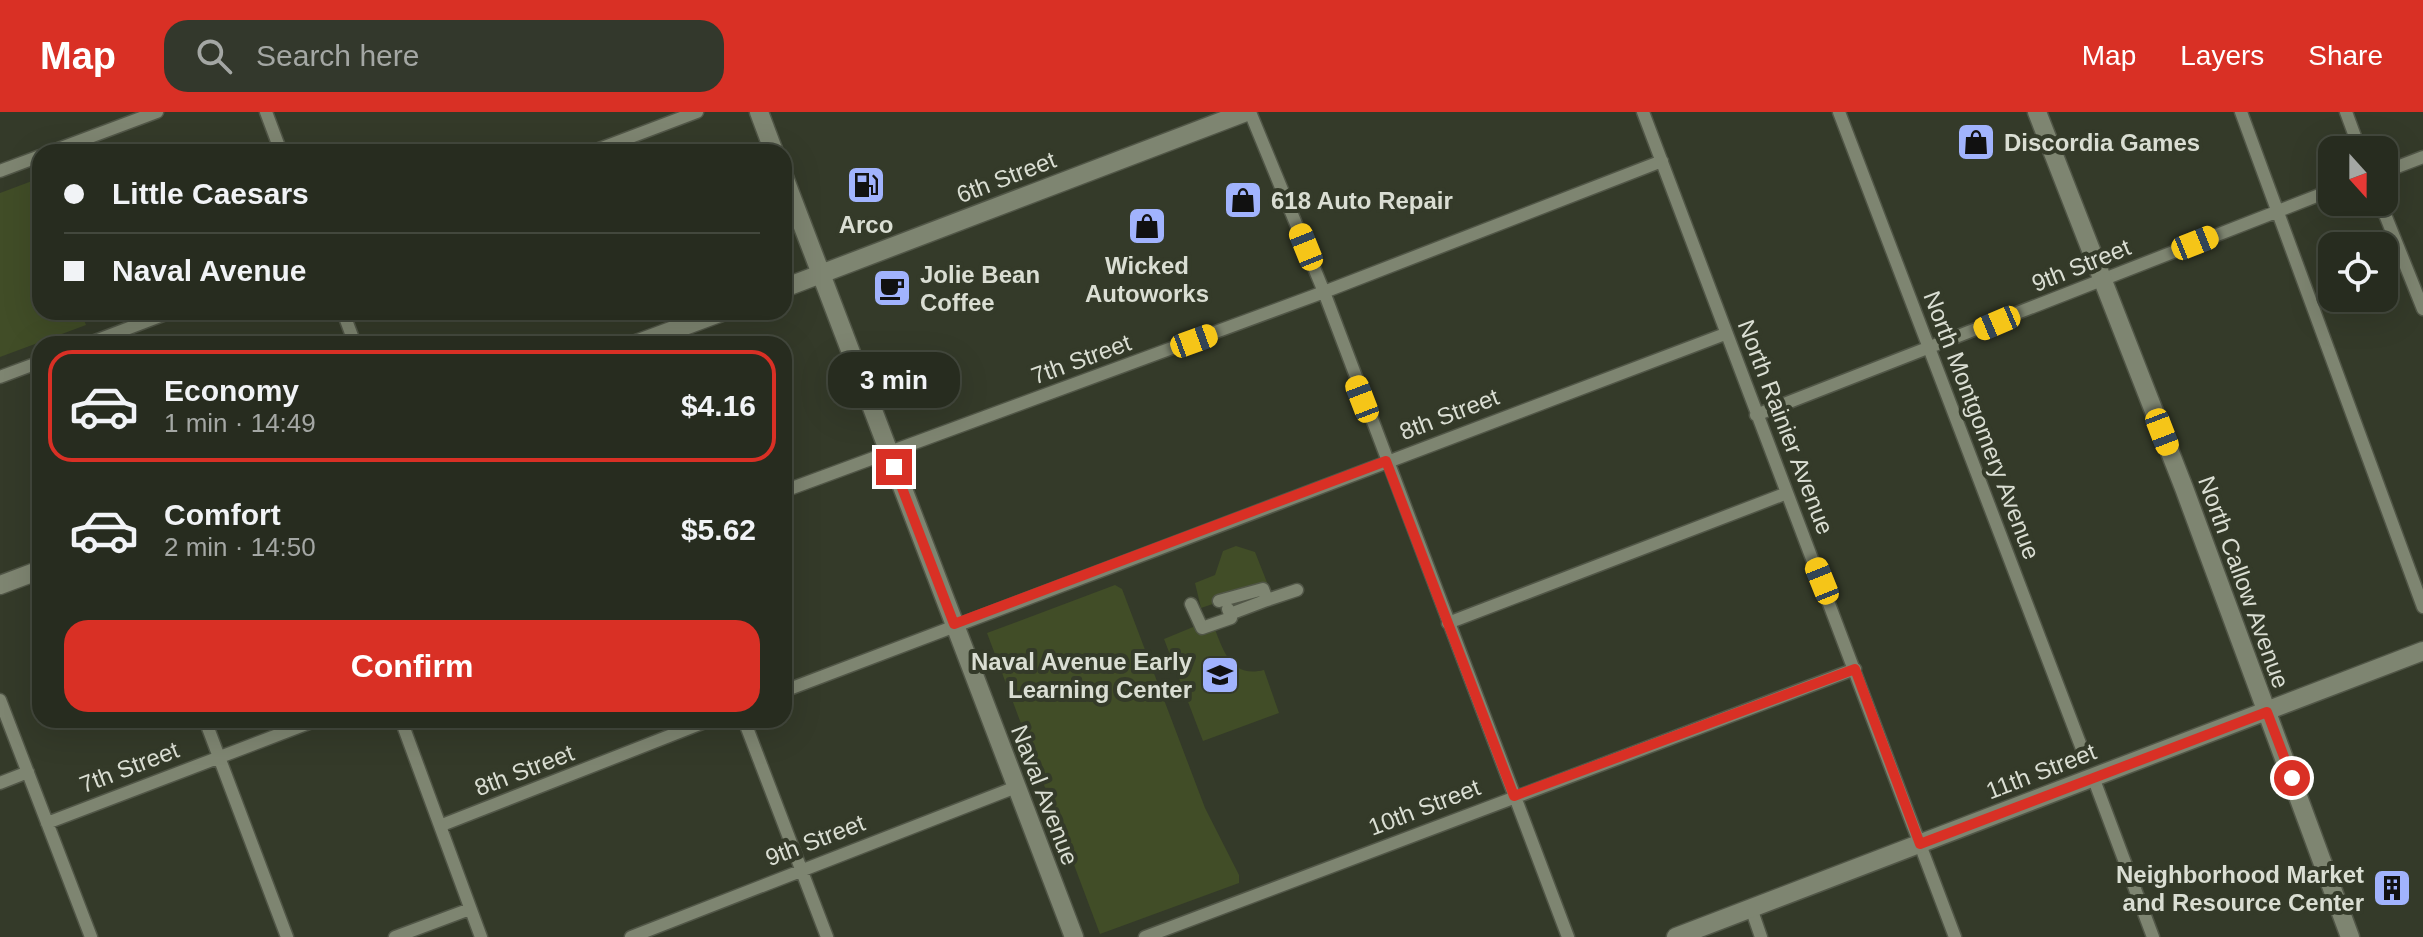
<!DOCTYPE html>
<meta charset="utf-8">
<style>
:root{--surface:#272c1f;--page:#33382c;--text:#f1f3f6;--muted:#a4a7a4;--line:#43483d;--accent:#d93025}
body{margin:0;font-family:Helvetica,sans-serif;background:var(--page);color:var(--text);height:100vh;display:flex;flex-direction:column;font-size:30px;white-space:nowrap}
*{box-sizing:border-box;margin:0}
p{font-size:26px;color:var(--muted)}
.icon{flex:none;width:44px;height:44px;fill:none;stroke:currentColor;stroke-width:2;stroke-linecap:round;stroke-linejoin:round}
.map{position:relative;flex:1;overflow:hidden}
.details{position:absolute;left:32px;top:224px;width:760px;height:392px;display:flex;flex-direction:column;background:var(--surface);border-radius:24px;box-shadow:0 8px 32px #0002,0 0 0 2px var(--line)}
.details>*{flex:none}
.guide{position:absolute;left:32px;top:32px;width:760px;height:176px;border-radius:24px;box-shadow:0 8px 32px #0002,0 0 0 2px var(--line);display:grid;align-content:center;height:176px;padding:0 32px;background:var(--surface)}
.needle{width:52px;rotate:159deg}
.buttons{position:absolute;left:2318px;top:24px;display:grid;gap:16px}
.buttons a{display:grid;place-items:center;width:80px;height:80px;border-radius:16px;background:var(--surface);box-shadow:0 8px 32px #0002,0 0 0 2px var(--line);font-size:40px}
.end{position:absolute;width:36px;height:36px;margin:-18px;border:10px solid #d93025;background:#fff;box-shadow:0 0 0 4px #fff}
.from{border-radius:50%}
.bubble{position:absolute;height:56px;border-radius:24px;background:var(--surface);box-shadow:0 8px 32px #0002,0 0 0 2px var(--line);font-size:26px;font-weight:800;line-height:56px;text-align:center}
.car{position:absolute;width:24px;height:48px;margin:-24px -12px;border-radius:10px;box-shadow:0 0 6px 2px #0007;background:linear-gradient(#f5c518 24%,#345 0 40%,#f5c518 0 76%,#345 0 86%,#f5c518 0)}
.guide b{display:flex;align-items:center;gap:28px;height:76px;font-size:30px}
.guide b+b{border-top:2px solid var(--line)}
.guide i{width:20px;height:20px;background:var(--text)}
ul{padding:14px 0 0;list-style:none}
li{display:flex;align-items:center;gap:24px;height:112px;margin:0 16px 12px;padding:0 16px;border:4px solid transparent;border-radius:24px}
li div{flex:1}
li b{display:block;font-size:30px}
li em{font-style:normal;font-weight:800}
li.selected{border-color:var(--accent)}
li>.icon{width:72px;height:72px;stroke-width:1.5}
.button{display:flex;gap:16px;margin-top:auto;padding:16px 32px}
.button a{flex:1;height:92px;border-radius:24px;background:var(--accent);color:#fff;font-size:32px;font-weight:800;line-height:92px;text-align:center}
header{display:flex;align-items:center;gap:48px;box-sizing:border-box;height:112px;padding:0 40px;background:var(--accent);color:#fff}
header strong{font-size:38px}
nav{display:flex;gap:44px;margin-inline-start:auto;font-size:28px}
.search{width:560px;height:72px;background:var(--page);display:flex;align-items:center;gap:20px;box-sizing:border-box;padding:0 28px;border-radius:24px;color:var(--muted);font-size:30px}
.map>svg:first-child{display:block}
.green{fill:#414d27}
.lines{fill:none;stroke-linecap:round;stroke-linejoin:round}
.street-casing{stroke:#515647;stroke-width:15}
.secondary-casing{stroke:#515647;stroke-width:21}
.street{stroke:#7e8571;stroke-width:12}
.secondary{stroke:#7e8571;stroke-width:18}
.route{stroke:#d93025;stroke-width:10}
.labels{text-anchor:middle;dominant-baseline:central;stroke-width:8;stroke-linejoin:round;paint-order:stroke}
.poi-label{font-size:24px;font-weight:bold;fill:#daded3;stroke:#343a29;text-anchor:start}
.street-label{font-size:24px;fill:#daded3;stroke:#343a29}
</style>
<header>
<strong>Map</strong>
<div class="search"><svg class="icon" aria-label="search" viewBox="0 0 24 24"><circle cx="10" cy="10" r="6"/><path d="M15 15l6 6"/></svg>Search here</div>
<nav><a>Map</a><a>Layers</a><a>Share</a></nav>
</header>
<div class="map">
<svg width="2423" height="825" viewBox="0 0 2423 825">
<rect width="100%" height="100%" fill="#343a29"/>
<path class="green" d="M32,69L40,91V200H81L86,213L0,245V81Z
M1236,434L1255,440L1268,473L1201,496L1195,471L1215,463L1223,439Z
M1115,473L1122,477L1205,696L1239,763V771L1100,822L987,521Z
M1198,513L1214,515C1224,540 1231,566 1264,558L1279,601L1203,629L1164,527Z"/>
<g class="lines">
<g class="street-casing">
<path id="street" d="M266,0L281,40
M1250,0L1324,180L1568,825
M1643,0L1955,825
M1839,0L2084,642
M2241,0L2423,495
M2346,0L2360,38
M50,40L157,0
M591,40L697,0
M0,59L40,44
M2384,60L2423,45
M2380,90L2423,197
M343,200L355,232
M87,232L171,200
M0,265L40,250
M1756,303L2332,78
M784,379L1324,180L1662,49
M1219,489L1263,477L1267,488L1297,478
M1191,492L1202,516L1231,506L1230,502
M1228,497L1230,502L1267,488
M1448,511L1787,381
M784,579L1725,222
M0,588L91,825
M205,608L287,825
M401,608L481,825
M744,608L827,825
M2093,665L2153,825
M0,671L28,660
M47,711L317,608
M442,713L710,608
M1751,796L1761,825
M395,825L470,797
M631,825L1016,675
M1145,825L1855,557"/>
</g>
<g class="secondary-casing">
<path id="secondary" d="M759,0L774,40
M2037,0L2184,376L2350,825
M784,65L1074,825
M784,176L1246,0
M636,232L722,200
M0,473L40,458
M1676,825L2423,539"/>
</g>
<use href="#street" class="street"/>
<use href="#secondary" class="secondary"/>
</g>
<g class="lines">
<path class="route" d="M894,355L954,512L1386,349L1514,684L1855,557L1920,732L2267,600L2292,666"/>
</g>
<defs>
<g id="shop-square" transform="scale(2)"><rect x="-9" y="-9" width="18" height="18" rx="4" fill="#a1b3fd" stroke="#343a29"/><path d="M-5-2.5h2.3a2.7 3.5 0 0 1 5.4 0H5L5.5 6h-11ZM-1.5-2.5h3a1.5 2.3 0 0 0-3 0Z" fill="#111"/></g>
<g id="fuel-square" transform="scale(2)"><rect x="-9" y="-9" width="18" height="18" rx="4" fill="#a1b3fd" stroke="#343a29"/><path d="M-5.5-6h7V0h2V4h1.3V-2.5L3-4.5l.8-.8L6-3V5H2.5V1h-1V6h-7ZM-4.2-4.7v3.2H.2V-4.7Z" fill="#111"/></g>
<g id="cafe-square" transform="scale(2)"><rect x="-9" y="-9" width="18" height="18" rx="4" fill="#a1b3fd" stroke="#343a29"/><path d="M-5.5-4.5H6V0H3Q3 3.5 0 3.5H-2.5Q-5.5 3.5-5.5 0ZM3-3.2v2h1.7v-2ZM-6 4.5H4V6H-6Z" fill="#111"/></g>
<g id="school-square" transform="scale(2)"><rect x="-9" y="-9" width="18" height="18" rx="4" fill="#a1b3fd" stroke="#343a29"/><path d="M0-5L7-2L0 1L-7-2ZM-4 1L0 2.5L4 1V4Q0 6-4 4Z" fill="#111"/></g>
<g id="building-square" transform="scale(2)"><rect x="-9" y="-9" width="18" height="18" rx="4" fill="#a1b3fd" stroke="#343a29"/><path d="M-4-6H4V6H1V3H-1V6H-4ZM-2.5-4.3h1.7v1.8h-1.7ZM.8-4.3h1.7v1.8H.8ZM-2.5-1h1.7V.8h-1.7ZM.8-1h1.7V.8H.8Z" fill="#111"/></g>
</defs>
<g fill-rule="evenodd">
<use href="#shop-square" x="1976" y="30"/>
<use href="#fuel-square" x="866" y="73"/>
<use href="#shop-square" x="1243" y="88"/>
<use href="#shop-square" x="1147" y="114"/>
<use href="#cafe-square" x="892" y="176"/>
<use href="#school-square" x="1220" y="563"/>
<use href="#building-square" x="2392" y="776"/>
</g>
<g class="labels">
<g class="poi-label">
<text x="2004" y="30">Discordia Games</text>
<text x="1271" y="88">618 Auto Repair</text>
<text x="866" y="112" text-anchor="middle">Arco</text>
<text x="1147" y="153" text-anchor="middle">Wicked<tspan x="1147" dy="28">Autoworks</tspan></text>
<text x="920" y="162">Jolie Bean<tspan x="920" dy="28">Coffee</tspan></text>
<text x="1192" y="549" text-anchor="end">Naval Avenue Early<tspan x="1192" dy="28">Learning Center</tspan></text>
<text x="2364" y="762" text-anchor="end">Neighborhood Market<tspan x="2364" dy="28">and Resource Center</tspan></text>
</g>
<g class="street-label">
<text transform="translate(1006 65) rotate(-21)">6th Street</text>
<text transform="translate(2081 153) rotate(-22)">9th Street</text>
<text transform="translate(1081 247) rotate(-20)">7th Street</text>
<text transform="translate(1449 302) rotate(-21)">8th Street</text>
<text transform="translate(1982 313) rotate(69)">North Montgomery Avenue</text>
<text transform="translate(1786 315) rotate(69)">North Rainier Avenue</text>
<text transform="translate(2244 470) rotate(70)">North Callow Avenue</text>
<text transform="translate(129 655) rotate(-21)">7th Street</text>
<text transform="translate(524 658) rotate(-21)">8th Street</text>
<text transform="translate(2041 659) rotate(-21)">11th Street</text>
<text transform="translate(1045 683) rotate(69)">Naval Avenue</text>
<text transform="translate(1424 695) rotate(-21)">10th Street</text>
<text transform="translate(815 728) rotate(-21)">9th Street</text>
</g>
</g>
</svg>
<div class="buttons">
<a><svg class="needle" viewBox="-14 -14 28 28"><path d="M0-13l5 13h-10z" fill="#e53935"/><path d="M0 13l5-13h-10z" fill="#a4a7a4"/></svg></a>
<a><svg class="icon" aria-label="locate" viewBox="0 0 24 24"><circle cx="12" cy="12" r="6"/><path d="M12 2v4M12 18v4M2 12h4M18 12h4"/></svg></a>
</div>
<i class="end from" style="left:2292px;top:666px"></i>
<i class="end" style="left:894px;top:355px"></i>
<div class="bubble" style="left:828px;top:240px;width:132px">3 min</div>
<i class="car" style="left:2195px;top:131px;rotate:68deg"></i>
<i class="car" style="left:1306px;top:135px;rotate:338deg"></i>
<i class="car" style="left:1997px;top:211px;rotate:247deg"></i>
<i class="car" style="left:1194px;top:229px;rotate:70deg"></i>
<i class="car" style="left:1362px;top:287px;rotate:339deg"></i>
<i class="car" style="left:2162px;top:320px;rotate:159deg"></i>
<i class="car" style="left:1822px;top:469px;rotate:338deg"></i>
<div class="guide">
<b><i class="from"></i>Little Caesars</b>
<b><i></i>Naval Avenue</b>
</div>
<section class="details">
<ul>
<li class="selected"><svg class="icon" aria-label="car" viewBox="0 0 24 24"><path d="M5 17H2v-5l4-1 3-4h7l3 4 3 1v5h-3M9 17h6M6 11h13"/><circle cx="7" cy="17" r="2"/><circle cx="17" cy="17" r="2"/></svg><div><b>Economy</b><p>1 min · 14:49</p></div><em>$4.16</em></li>
<li><svg class="icon" aria-label="car" viewBox="0 0 24 24"><path d="M5 17H2v-5l4-1 3-4h7l3 4 3 1v5h-3M9 17h6M6 11h13"/><circle cx="7" cy="17" r="2"/><circle cx="17" cy="17" r="2"/></svg><div><b>Comfort</b><p>2 min · 14:50</p></div><em>$5.62</em></li>
</ul>
<div class="button"><a>Confirm</a></div>
</section>
</div>
